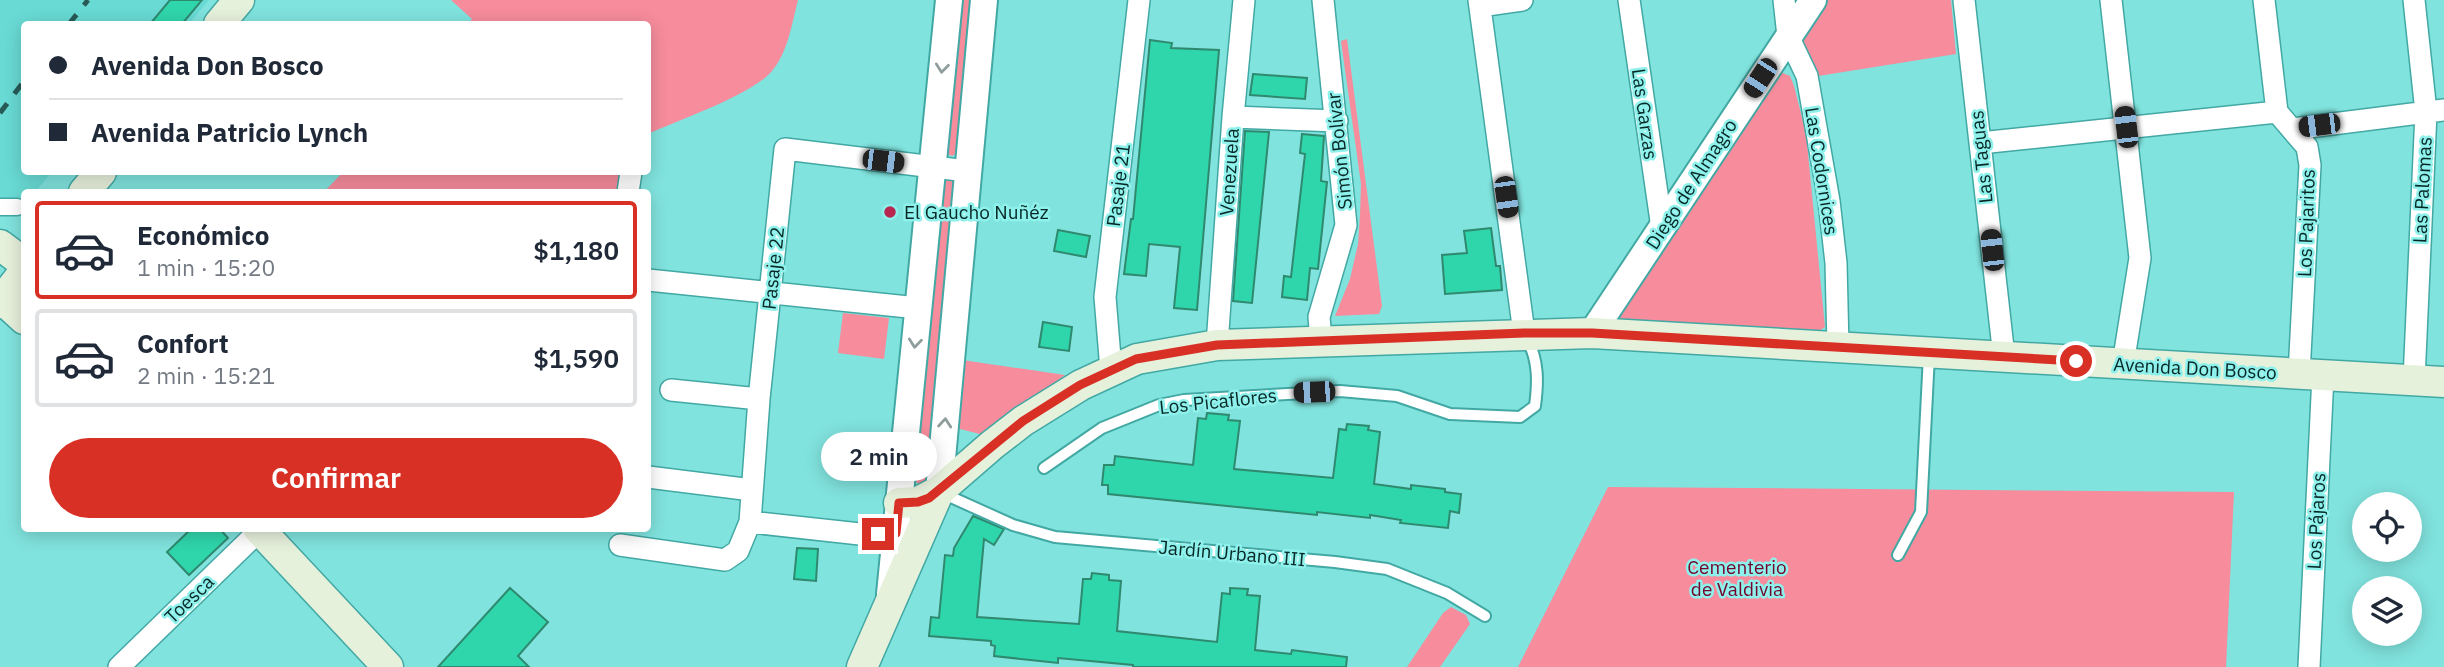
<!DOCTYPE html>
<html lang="es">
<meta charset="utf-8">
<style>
:root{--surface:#fff;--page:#f6f6f7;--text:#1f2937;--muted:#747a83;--line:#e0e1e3;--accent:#d93025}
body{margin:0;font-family:"IBM Plex Sans",sans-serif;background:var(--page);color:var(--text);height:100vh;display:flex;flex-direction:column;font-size:26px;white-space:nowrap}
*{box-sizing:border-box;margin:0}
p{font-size:23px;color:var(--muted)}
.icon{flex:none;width:38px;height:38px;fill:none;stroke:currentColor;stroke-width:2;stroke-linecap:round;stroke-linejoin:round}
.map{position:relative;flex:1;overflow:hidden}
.details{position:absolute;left:21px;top:189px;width:630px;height:343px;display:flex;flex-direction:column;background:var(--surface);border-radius:7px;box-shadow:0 4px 18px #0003}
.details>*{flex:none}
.banner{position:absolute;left:21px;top:21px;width:630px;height:154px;border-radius:7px;box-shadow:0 4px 18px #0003;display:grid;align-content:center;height:154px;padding:0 28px;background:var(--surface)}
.fabs{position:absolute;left:2352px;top:492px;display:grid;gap:14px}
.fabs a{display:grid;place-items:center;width:70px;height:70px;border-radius:50%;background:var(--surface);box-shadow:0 4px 18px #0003;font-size:35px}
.end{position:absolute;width:32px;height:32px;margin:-16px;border:9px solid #d93025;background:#fff;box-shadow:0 0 0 4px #fff}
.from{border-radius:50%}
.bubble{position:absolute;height:49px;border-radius:24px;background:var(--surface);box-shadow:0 4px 18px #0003;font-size:23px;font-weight:600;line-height:49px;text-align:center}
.car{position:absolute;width:21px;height:42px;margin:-21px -10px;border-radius:9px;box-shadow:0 0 5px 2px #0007;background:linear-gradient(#222 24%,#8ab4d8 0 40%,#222 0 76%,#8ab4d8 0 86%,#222 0)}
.banner b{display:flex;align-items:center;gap:24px;height:66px;font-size:26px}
.banner b+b{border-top:2px solid var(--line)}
.banner i{width:18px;height:18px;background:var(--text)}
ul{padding:12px 0 0;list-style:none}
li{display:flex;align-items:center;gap:21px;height:98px;margin:0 14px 10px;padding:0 14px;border:4px solid var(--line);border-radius:7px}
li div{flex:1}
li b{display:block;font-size:26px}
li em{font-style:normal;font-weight:600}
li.active{border-color:var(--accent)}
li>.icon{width:63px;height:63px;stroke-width:1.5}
.action{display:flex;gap:14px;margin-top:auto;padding:14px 28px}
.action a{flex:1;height:80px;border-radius:42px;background:var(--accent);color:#fff;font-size:28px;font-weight:600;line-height:80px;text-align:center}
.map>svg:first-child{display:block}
.built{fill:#69dad4}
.green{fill:#f68c9c}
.building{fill:#2fd6ac;stroke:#2f896f;stroke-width:2}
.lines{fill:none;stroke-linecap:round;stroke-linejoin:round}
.service-casing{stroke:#42a8a3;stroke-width:14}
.pedestrian-casing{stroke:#42a8a3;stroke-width:19}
.minor-casing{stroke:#42a8a3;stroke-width:24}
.tertiary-casing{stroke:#42a8a3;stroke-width:30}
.secondary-casing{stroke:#42a8a3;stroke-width:33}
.service{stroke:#fff;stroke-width:10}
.pedestrian{stroke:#fff;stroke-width:16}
.minor{stroke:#fff;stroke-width:21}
.tertiary{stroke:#fff;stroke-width:26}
.secondary{stroke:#e6f1dc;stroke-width:30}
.rail{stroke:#285a57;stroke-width:5;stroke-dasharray:12 12;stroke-linecap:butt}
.oneway{stroke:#8f9e9d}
.route{stroke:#d93025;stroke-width:9}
.poi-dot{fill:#b8274f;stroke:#8ef1eb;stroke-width:2.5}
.labels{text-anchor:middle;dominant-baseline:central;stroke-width:5;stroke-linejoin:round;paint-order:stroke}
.street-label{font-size:19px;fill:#072826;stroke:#8ef1eb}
.poi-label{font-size:19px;fill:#072826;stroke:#8ef1eb;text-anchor:start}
.park-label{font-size:19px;fill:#73032a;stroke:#8ef1eb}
</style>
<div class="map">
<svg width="2444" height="667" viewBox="0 0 2444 667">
<rect width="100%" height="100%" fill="#81e3de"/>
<path class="built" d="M0,0H209L189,24H24V172H52L35,192H24V199L9,202L0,200Z"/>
<path class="green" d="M451,0H798C792,23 788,52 772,71C752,95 679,120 648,134V24H468L472,19Z
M960,0H975L957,153L952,156L948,154L946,146Z
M1820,0H1951L1956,54L1812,77L1798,33Z
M1347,39L1382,306L1379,314L1335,316L1350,279L1358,244L1360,215L1361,184L1341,41Z
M1778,71L1790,76L1794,86L1806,133L1825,327L1819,331L1627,323L1618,316Z
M343,172H625L622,192H324Z
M946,178H952L956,185L955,191L927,477L926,482L921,486L915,481L913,475L942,185Z
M843,313L889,318L884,359L838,353Z
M962,360L1065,375L984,435L952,427Z
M1608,487L2234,492L2226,667H1518Z
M1451,607L1466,615L1470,624L1440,667H1407L1443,613Z"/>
<path class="building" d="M170,0H202L182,24H150Z
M1150,40L1172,43L1171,48L1219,50L1197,310L1174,308L1180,247L1149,244L1146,276L1124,274L1131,219H1133Z
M1253,74L1307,78L1305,99L1250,95Z
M1245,131L1269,132L1252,303L1233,301Z
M1302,134L1324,136L1321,181L1327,182L1318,269L1310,268L1307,300L1282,297L1284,276L1291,277L1305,154L1300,153Z
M1491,228L1496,266H1500L1502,290L1445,294L1442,255L1467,253L1464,231Z
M1058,230L1090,236L1086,257L1054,251Z
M1043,322L1072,327L1069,351L1039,347Z
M1207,413L1229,415L1228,420L1240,421L1234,469L1333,478L1339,429L1346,430L1347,424L1369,426L1368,430L1380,432L1374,484L1411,489V485L1445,489V492L1461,494L1459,513L1450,511L1448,528L1400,523L1401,520L1370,515V518L1317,512V515L1108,494V485H1102L1104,465H1114L1115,456L1193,465L1198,418L1206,419Z
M973,516L1004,529L994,545L984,539L977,617L1079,624L1083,579H1091L1092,573L1109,575V580L1121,581L1117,631L1217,642L1222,593L1230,594V588L1248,589L1247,595L1260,596L1255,650L1291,654L1292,650L1347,657L1346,667H1133V665L1058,658V663L994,656L995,646L991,645V641L929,636L931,617L939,618L945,555L953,556L954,548Z
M192,528H219L228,538L189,575L167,552Z
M797,548L818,549L816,581L794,579Z
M510,588L548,622L518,656L529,667H438Z"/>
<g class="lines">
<g class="service-casing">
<path id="service" d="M1044,468L1102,428L1159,405L1184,400L1340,391L1397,396L1450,414L1520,417L1535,406C1538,383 1539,361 1527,339
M942,493L1013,525L1055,537L1335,562L1387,569L1447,593L1485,616
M1898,555L1921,512L1929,355"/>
</g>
<g class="pedestrian-casing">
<path id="pedestrian" d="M0,207H17"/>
</g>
<g class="minor-casing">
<path id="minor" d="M1479,0L1524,333
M1629,0L1662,228
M1784,0L1788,36L1807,76L1829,201L1836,263L1838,347
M1964,0L2004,357
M2111,0L2140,258L2123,364
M2264,0L2277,112L2307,147L2310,165L2299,374
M1480,6L1522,0
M1233,117L1337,121
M2293,129L2444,110
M1980,143L2277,112
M628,192L631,172
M648,280L918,308
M1321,340L1319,317L1346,225L1323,0
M1217,345L1233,117L1244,0
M1111,370L1105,297L1139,0
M2414,380L2426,112L2414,0
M671,390L759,399
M648,477L752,490
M750,522L860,534L896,533
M620,545L725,560L738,551L750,522L759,399L785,149L967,171
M119,667L260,530
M2309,667L2323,375"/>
</g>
<g class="tertiary-casing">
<path id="tertiary" d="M1592,333L1813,0
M939,491L984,0
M890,594L949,0"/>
</g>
<g class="secondary-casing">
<path id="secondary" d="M219,24L239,0
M84,192L101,172
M0,245L24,263
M0,297L24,319
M0,303L24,272
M899,503L918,502L939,491L992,445L1023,421L1081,385L1137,359L1217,345L1592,333L2444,382
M258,528L388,667
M862,667L939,491"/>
</g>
<use href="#service" class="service"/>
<use href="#pedestrian" class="pedestrian"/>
<use href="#minor" class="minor"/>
<use href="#tertiary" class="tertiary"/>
<use href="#secondary" class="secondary"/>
<path class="rail" d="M69,24L88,0
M0,113L24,81"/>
</g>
<defs><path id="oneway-chevron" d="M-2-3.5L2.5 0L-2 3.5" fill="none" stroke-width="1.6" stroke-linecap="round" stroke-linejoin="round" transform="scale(1.75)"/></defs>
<g class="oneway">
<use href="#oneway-chevron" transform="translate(942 68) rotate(96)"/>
<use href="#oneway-chevron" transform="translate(915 343) rotate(96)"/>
<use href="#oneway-chevron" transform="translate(945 423) rotate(-85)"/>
</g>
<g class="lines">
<path class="route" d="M878,534L896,533L899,503L918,502L929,498L1023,421L1080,385L1136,359L1217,345L1524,333H1592L2076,361"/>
</g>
<circle class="poi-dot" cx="890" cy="212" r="7"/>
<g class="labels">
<g class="street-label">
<text transform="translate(1645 114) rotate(82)">Las Garzas</text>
<text transform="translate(1339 151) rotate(-96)">Simón Bolívar</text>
<text transform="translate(1981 157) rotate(-96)">Las Taguas</text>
<text transform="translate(1822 171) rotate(81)">Las Codornices</text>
<text transform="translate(1229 172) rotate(-86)">Venezuela</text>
<text transform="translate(1691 184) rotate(-57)">Diego de Almagro</text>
<text transform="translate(1118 185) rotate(-83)">Pasaje 21</text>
<text transform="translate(2422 190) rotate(-87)">Las Palomas</text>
<text transform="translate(2306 223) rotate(-88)">Los Pajaritos</text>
<text transform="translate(773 268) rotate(-84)">Pasaje 22</text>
<text transform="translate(2195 368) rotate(3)">Avenida Don Bosco</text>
<text transform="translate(1218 401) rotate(-6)">Los Picaflores</text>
<text transform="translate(2316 521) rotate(-87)">Los Pájaros</text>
<text transform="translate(1232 553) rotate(5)">Jardín Urbano III</text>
<text transform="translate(189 599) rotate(-44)">Toesca</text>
</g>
<g class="poi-label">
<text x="904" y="212">El Gaucho Nuñéz</text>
</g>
<g class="park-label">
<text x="1737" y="567">Cementerio<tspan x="1737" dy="22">de Valdivia</tspan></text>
</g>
</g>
</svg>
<div class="fabs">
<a><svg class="icon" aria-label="locate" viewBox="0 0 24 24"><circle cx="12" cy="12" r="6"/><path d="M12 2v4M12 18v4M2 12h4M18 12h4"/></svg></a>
<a><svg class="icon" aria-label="layers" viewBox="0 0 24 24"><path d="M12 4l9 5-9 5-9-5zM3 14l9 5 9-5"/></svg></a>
</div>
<i class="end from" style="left:2076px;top:361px"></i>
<i class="end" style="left:878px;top:534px"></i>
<div class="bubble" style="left:821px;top:432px;width:116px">2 min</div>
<i class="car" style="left:1760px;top:78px;rotate:213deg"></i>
<i class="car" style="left:2319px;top:125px;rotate:263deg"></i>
<i class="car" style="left:2126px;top:127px;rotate:353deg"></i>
<i class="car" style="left:883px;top:161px;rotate:97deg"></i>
<i class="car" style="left:1506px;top:197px;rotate:172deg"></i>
<i class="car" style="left:1992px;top:250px;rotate:354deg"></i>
<i class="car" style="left:1314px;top:392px;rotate:268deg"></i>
<div class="banner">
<b><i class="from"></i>Avenida Don Bosco</b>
<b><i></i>Avenida Patricio Lynch</b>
</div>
<section class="details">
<ul>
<li class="active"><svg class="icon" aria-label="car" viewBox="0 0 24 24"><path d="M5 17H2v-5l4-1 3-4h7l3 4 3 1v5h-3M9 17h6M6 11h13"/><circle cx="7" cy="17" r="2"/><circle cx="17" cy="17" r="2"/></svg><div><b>Económico</b><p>1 min · 15:20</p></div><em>$1,180</em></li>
<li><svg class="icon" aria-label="car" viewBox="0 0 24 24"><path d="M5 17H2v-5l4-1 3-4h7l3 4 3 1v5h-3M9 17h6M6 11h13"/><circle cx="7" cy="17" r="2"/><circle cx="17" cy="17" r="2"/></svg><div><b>Confort</b><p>2 min · 15:21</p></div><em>$1,590</em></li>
</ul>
<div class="action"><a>Confirmar</a></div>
</section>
</div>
